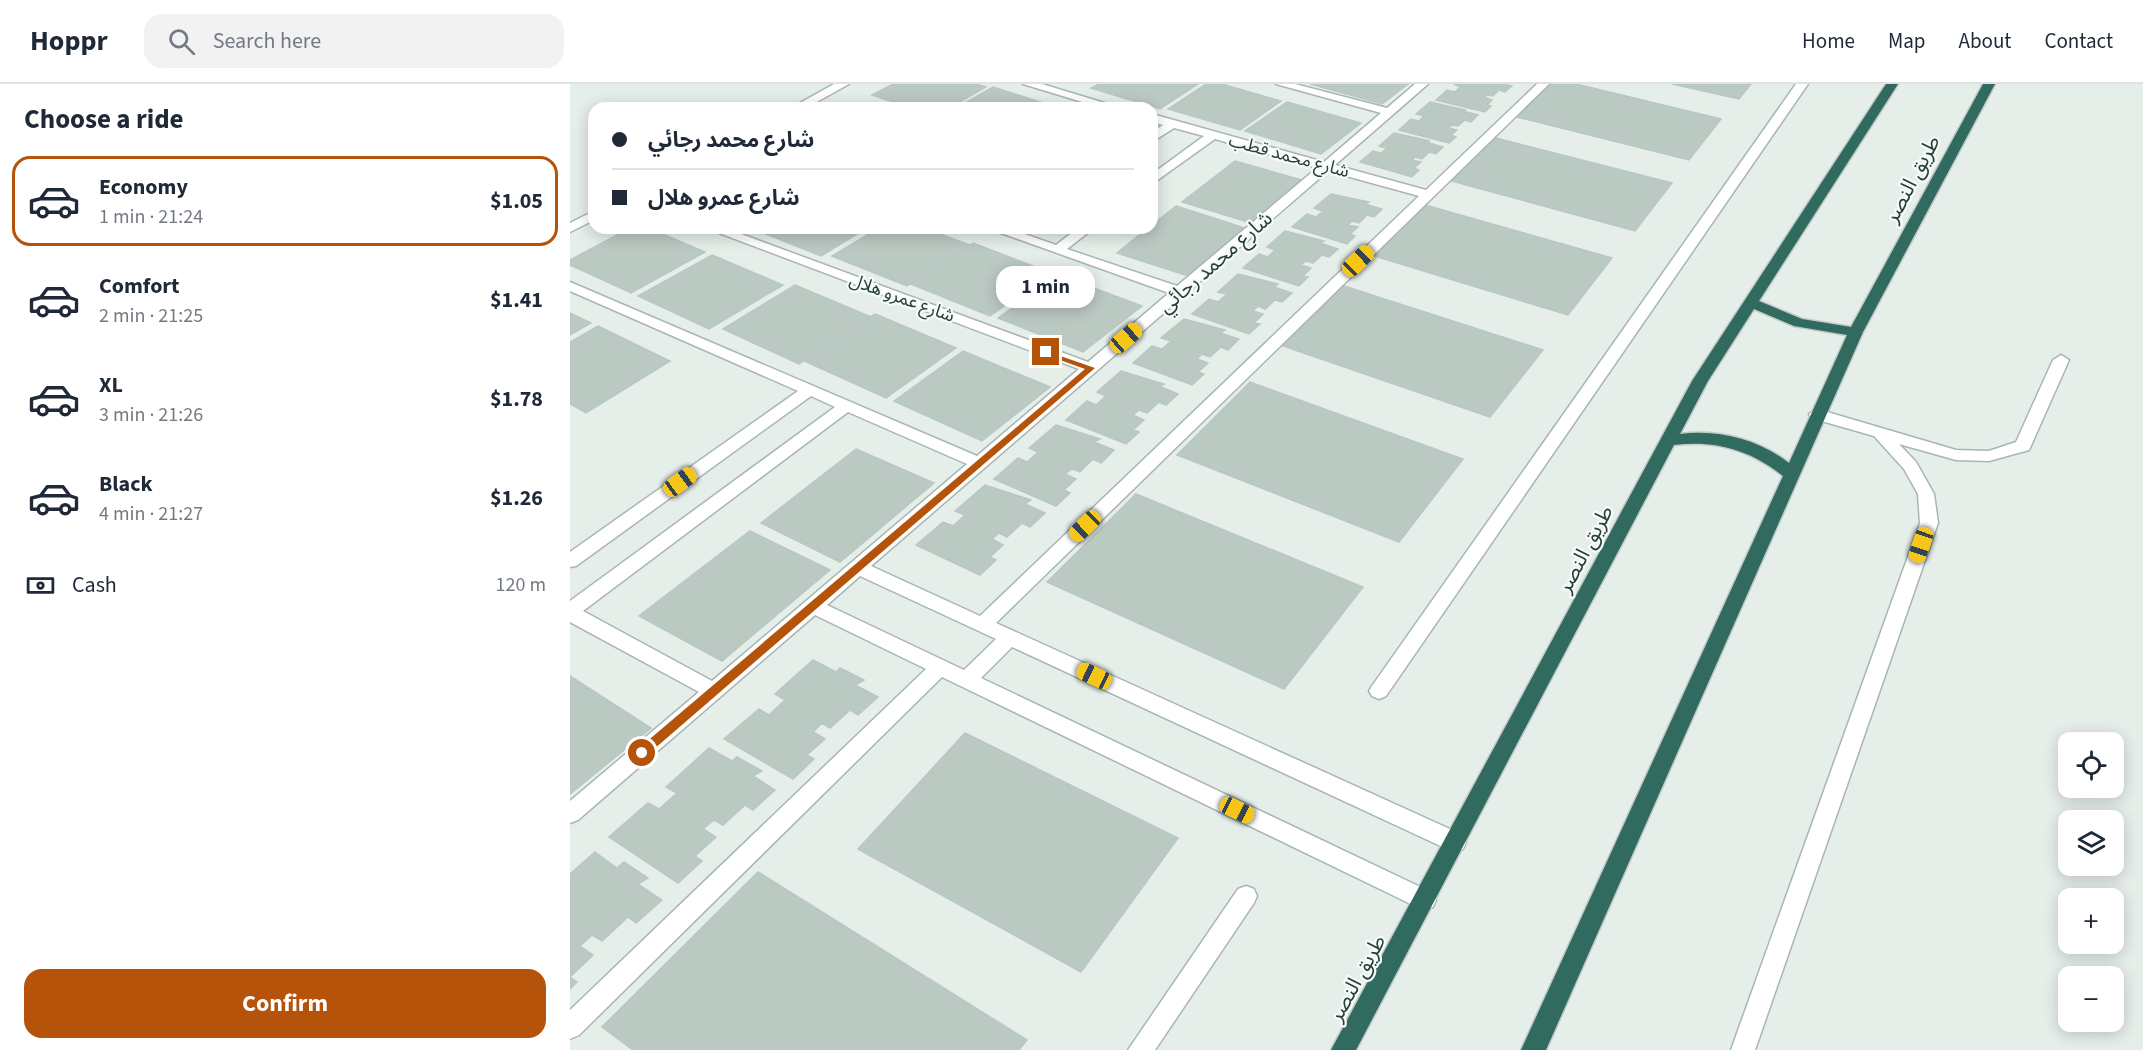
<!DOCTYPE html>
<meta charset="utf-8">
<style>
:root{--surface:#fff;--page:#f2f2f3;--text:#1f2937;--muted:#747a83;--line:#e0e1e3;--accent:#b45309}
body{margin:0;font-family:"Source Sans 3","Noto Sans Arabic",sans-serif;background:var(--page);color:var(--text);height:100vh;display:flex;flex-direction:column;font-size:22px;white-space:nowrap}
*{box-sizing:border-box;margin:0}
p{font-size:20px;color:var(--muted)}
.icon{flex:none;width:33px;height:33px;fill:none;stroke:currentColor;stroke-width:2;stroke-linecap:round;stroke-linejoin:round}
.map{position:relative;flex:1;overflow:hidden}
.drawer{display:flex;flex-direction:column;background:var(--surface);width:570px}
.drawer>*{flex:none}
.hud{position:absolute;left:18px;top:18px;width:570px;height:132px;border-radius:18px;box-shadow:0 3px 15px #0003;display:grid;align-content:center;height:132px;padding:0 24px;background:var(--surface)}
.fabs{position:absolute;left:1488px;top:648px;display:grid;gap:12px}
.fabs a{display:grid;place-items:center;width:66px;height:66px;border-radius:12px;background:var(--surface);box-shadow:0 3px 15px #0003;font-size:30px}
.end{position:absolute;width:27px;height:27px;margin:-14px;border:8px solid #b45309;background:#fff;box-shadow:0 0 0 3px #fff}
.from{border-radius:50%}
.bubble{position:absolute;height:42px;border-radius:18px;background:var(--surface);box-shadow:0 3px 15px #0003;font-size:20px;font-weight:700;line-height:42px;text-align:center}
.car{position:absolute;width:18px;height:36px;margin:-18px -9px;border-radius:8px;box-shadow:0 0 4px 2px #0007;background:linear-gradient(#f5c518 24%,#345 0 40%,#f5c518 0 76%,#345 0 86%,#f5c518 0)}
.hud b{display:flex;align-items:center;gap:21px;height:57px;font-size:22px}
.hud b+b{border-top:2px solid var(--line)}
.hud i{width:15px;height:15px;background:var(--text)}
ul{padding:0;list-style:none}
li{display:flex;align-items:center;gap:18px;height:90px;margin:0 12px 9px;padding:0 12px;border:3px solid transparent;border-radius:18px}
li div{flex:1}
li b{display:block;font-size:22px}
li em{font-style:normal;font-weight:700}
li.current{border-color:var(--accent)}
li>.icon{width:54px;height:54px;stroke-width:1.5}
h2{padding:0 24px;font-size:27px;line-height:72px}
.pay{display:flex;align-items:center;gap:15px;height:66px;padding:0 24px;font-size:22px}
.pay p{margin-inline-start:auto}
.action{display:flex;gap:12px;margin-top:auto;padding:12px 24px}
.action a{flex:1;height:69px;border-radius:18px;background:var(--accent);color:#fff;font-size:24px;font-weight:700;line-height:69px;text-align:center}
header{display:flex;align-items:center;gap:36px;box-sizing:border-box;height:84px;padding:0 30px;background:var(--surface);border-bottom:2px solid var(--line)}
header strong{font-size:28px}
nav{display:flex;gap:33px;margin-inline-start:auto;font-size:21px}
.search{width:420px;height:54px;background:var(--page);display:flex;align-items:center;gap:15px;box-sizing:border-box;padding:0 21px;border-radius:18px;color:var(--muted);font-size:22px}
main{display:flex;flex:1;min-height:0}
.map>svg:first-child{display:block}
.building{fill:#bbc9c3;stroke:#b8c8c1;stroke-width:1.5}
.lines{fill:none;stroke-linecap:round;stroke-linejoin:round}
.minor-casing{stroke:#a8b6b1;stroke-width:3}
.highway-casing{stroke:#c2cac8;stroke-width:3}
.minor{fill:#fff;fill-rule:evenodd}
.highway{fill:#316b60;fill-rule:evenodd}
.route{fill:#b45309}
.labels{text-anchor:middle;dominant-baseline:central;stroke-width:4.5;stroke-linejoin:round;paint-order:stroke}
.far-street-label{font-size:18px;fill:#254039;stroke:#f6faf8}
.street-label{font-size:21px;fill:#254039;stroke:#f6faf8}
</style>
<header>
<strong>Hoppr</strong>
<div class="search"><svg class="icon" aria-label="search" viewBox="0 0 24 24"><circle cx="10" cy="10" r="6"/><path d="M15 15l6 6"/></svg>Search here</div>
<nav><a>Home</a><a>Map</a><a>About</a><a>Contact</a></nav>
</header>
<main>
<section class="drawer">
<h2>Choose a ride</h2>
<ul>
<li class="current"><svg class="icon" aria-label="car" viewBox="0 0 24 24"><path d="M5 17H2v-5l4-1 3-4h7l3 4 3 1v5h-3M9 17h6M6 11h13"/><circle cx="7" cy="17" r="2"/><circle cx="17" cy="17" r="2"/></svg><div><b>Economy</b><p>1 min · 21:24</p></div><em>$1.05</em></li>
<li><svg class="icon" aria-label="car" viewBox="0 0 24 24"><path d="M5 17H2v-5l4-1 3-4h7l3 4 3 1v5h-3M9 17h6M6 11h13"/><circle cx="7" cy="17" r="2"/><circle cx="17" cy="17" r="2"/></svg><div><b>Comfort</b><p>2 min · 21:25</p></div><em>$1.41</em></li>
<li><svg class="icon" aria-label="car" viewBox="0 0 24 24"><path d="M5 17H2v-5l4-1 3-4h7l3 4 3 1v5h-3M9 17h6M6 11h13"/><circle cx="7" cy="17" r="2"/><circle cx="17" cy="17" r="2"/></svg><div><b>XL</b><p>3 min · 21:26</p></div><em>$1.78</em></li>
<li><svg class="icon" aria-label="car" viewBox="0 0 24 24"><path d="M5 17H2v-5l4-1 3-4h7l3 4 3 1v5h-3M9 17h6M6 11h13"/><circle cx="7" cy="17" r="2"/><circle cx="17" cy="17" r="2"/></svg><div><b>Black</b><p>4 min · 21:27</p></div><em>$1.26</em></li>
</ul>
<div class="pay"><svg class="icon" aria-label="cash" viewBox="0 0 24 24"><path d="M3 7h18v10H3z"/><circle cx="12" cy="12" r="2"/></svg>Cash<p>120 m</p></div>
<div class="action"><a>Confirm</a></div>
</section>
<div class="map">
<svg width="1573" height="966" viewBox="0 0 1573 966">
<rect width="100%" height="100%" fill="#e6eeea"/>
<path class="building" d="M323,0H406L416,3L379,24H342L302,11Z
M529,0H628L590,25L521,4Z
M636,0H652L711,17L670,46L598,25Z
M740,0H838L812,20Z
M884,0H933L942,2L935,8L929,6L923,12L917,11L914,13L922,16L917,21L921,22L915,28L866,16L877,6L885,8L890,3Z
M980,0H1006L1151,35L1119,76L947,33Z
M1102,0H1181L1169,15Z
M423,3L489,24H386Z
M717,18L791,39L751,70L675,47Z
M860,18L895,26L892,27L908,31L901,38L895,36L888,42L882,41L879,44L887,46L881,51L886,53L879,59L829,46L841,35L849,37L854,32L846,30Z
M824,49L860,57L856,58L873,63L866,70L859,68L852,75L845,73L842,76L851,78L844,84L849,86L842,93L790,78L803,67L811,69L817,64L809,62Z
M926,54L1102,99L1065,147L882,97Z
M665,77L732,96L681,139L612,118Z
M761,110L799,118L795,120L812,125L804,133L797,131L789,139L782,137L778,141L788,143L780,150L785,152L777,160L722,143L737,130L746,133L753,127L744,124Z
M855,121L1042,174L998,231L804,172Z
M606,122L675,144L618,192L547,169L578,144H582V141Z
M60,144H79L135,168L61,209L0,181V176Z
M181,144H297L251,172Z
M309,144H354L400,161L337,202L262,172Z
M715,147L754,157L750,159L768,165L759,173L752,171L743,179L736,177L731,181L741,184L733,192L738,193L729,202L673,184L689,170L698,173L705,166L697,163Z
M403,159L481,189L420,232L341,200Z
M142,171L213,201L139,245L68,212Z
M668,190L708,200L704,203L722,209L712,218L705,216L695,225L688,222L683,227L693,230L684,239L690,240L679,250L622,230L639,215L648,218L657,210L648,208Z
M489,191L572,222L513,268L428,234Z
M225,201L301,233L229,280L153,245Z
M774,202L973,266L920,333L713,262Z
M0,229L21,239L0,251Z
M305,230L386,264L316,314L234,277Z
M614,235L655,246L650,249L669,255L658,266L651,263L640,273L632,270L627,275L638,279L628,288L634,290L622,301L563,279L582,262L592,265L601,257L591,254Z
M28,242L100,277L16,329L0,320V258Z
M393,267L480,303L412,357L324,317Z
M551,287L594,300L589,302L608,310L596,321L589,318L577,329L569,326L563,331L574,336L563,346L569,348L556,360L496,336L517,317L526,321L536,312L527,308Z
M680,298L893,375L829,458L607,371Z
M486,341L530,355L524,358L544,366L531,379L523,375L510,388L502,385L495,390L506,395L494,406L500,409L486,422L424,395L448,374L457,378L468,368L459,364Z
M286,365L364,399L270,478L191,439Z
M415,401L461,416L455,420L475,429L460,443L452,439L437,453L429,449L422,455L433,461L420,473L426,476L410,491L346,461L373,438L383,442L395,431L385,427Z
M566,410L793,503L714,605L477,498Z
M180,447L260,486L152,577L69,532Z
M243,576L266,588L270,584L294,596L285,601L308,613L288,631L280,626L260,644L252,639L243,648L255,655L237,671L244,675L223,695L154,655L189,625L199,631L215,616L205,610Z
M0,592L81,644L0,710Z
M395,649L608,754L511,888L288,765Z
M139,664L162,677L167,673L192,687L183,692L205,706L183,726L175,721L153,741L144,736L133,745L146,753L125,772L132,777L108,799L39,753L78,719L89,725L107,709L96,703Z
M25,768L47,784L54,778L78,794L68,800L92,816L66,839L58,833L32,857L22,851L10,862L23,871L0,893L7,898L0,905V790Z
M188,788L457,956L449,966H63L32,943Z"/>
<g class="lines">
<g class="minor-casing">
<path id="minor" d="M264,0H279L236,24H221Z
M453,0H472L551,24H532Z
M706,0H725L817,24L845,0H858L765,81L856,106L967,0H979L426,539L893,751L896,758L893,765L885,768L877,765L442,563L411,594L863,809L866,816L863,823L855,826L847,823L372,593L9,951L0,955V926L356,585L245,531L8,736L0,739V717L129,608L0,538V517L265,323L241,312L6,482L0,483V468L228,307L0,207V198L407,372L509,285L136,144H155L518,278L599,209L417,144H437L486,161L508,144H524L497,165L607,202L747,84L645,55L582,100V90L634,52L604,44L582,58V48L593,41L582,38V30L754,78L811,29ZM758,87L849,112L410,532L301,482ZM278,328L397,380L142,597L13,527ZM290,492L426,555L394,586L257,521Z
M1226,0H1238L816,612L809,615L802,612L799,607L802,602Z
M24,127V136L0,148V139Z
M1491,271L1499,276L1459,366L1419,377L1386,376L1329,360L1346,378L1364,410L1368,439L1185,966H1161L1350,439L1348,410L1334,385L1304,352L1241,334L1239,330L1247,325L1386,366L1419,367L1446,358L1483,276Z
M676,802L684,805L687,812L684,819L585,966H558L668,805Z"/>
</g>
<g class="highway-casing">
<path id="highway" d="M1316,0H1328L1189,217L1232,235L1281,243L1413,0H1425L1293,248L976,966H951L1213,392C1180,366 1146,356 1104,361L786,966H761L1122,297ZM1184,225L1224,242L1277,251L1219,379C1188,355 1148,345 1110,350L1138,297Z"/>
</g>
<use href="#minor" class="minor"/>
<use href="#highway" class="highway"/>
</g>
<path class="route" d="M473,266L525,284L76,672H68V665L515,285L473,270Z"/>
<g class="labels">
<g class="far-street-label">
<text transform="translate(719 72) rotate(15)">شارع محمد قطب</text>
<text transform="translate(332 214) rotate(20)">شارع عمرو هلال</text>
</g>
<g class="street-label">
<text transform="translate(1342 95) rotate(-62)">طريق النصر</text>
<text transform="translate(645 178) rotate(-41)">شارع محمد رجائي</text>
<text transform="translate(1015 465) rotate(-62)">طريق النصر</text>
<text transform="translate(787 894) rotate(-61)">طريق النصر</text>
</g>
</g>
</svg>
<div class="fabs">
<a><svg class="icon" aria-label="locate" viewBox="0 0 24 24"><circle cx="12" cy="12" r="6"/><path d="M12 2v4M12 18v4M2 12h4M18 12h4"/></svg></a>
<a><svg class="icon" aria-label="layers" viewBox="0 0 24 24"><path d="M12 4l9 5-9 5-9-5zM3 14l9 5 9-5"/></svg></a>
<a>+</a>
<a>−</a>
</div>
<i class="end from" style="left:72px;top:669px"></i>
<i class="end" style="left:476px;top:268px"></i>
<div class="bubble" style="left:426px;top:182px;width:99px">1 min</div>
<i class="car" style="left:788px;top:177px;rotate:46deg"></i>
<i class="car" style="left:556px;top:254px;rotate:49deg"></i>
<i class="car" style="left:110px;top:398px;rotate:54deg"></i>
<i class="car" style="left:515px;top:442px;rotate:226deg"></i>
<i class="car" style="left:1351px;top:461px;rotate:199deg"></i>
<i class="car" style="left:524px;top:592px;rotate:295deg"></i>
<i class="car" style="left:667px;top:726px;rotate:116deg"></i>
<div class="hud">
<b><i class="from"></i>شارع محمد رجائي</b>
<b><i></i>شارع عمرو هلال</b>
</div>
</div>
</main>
